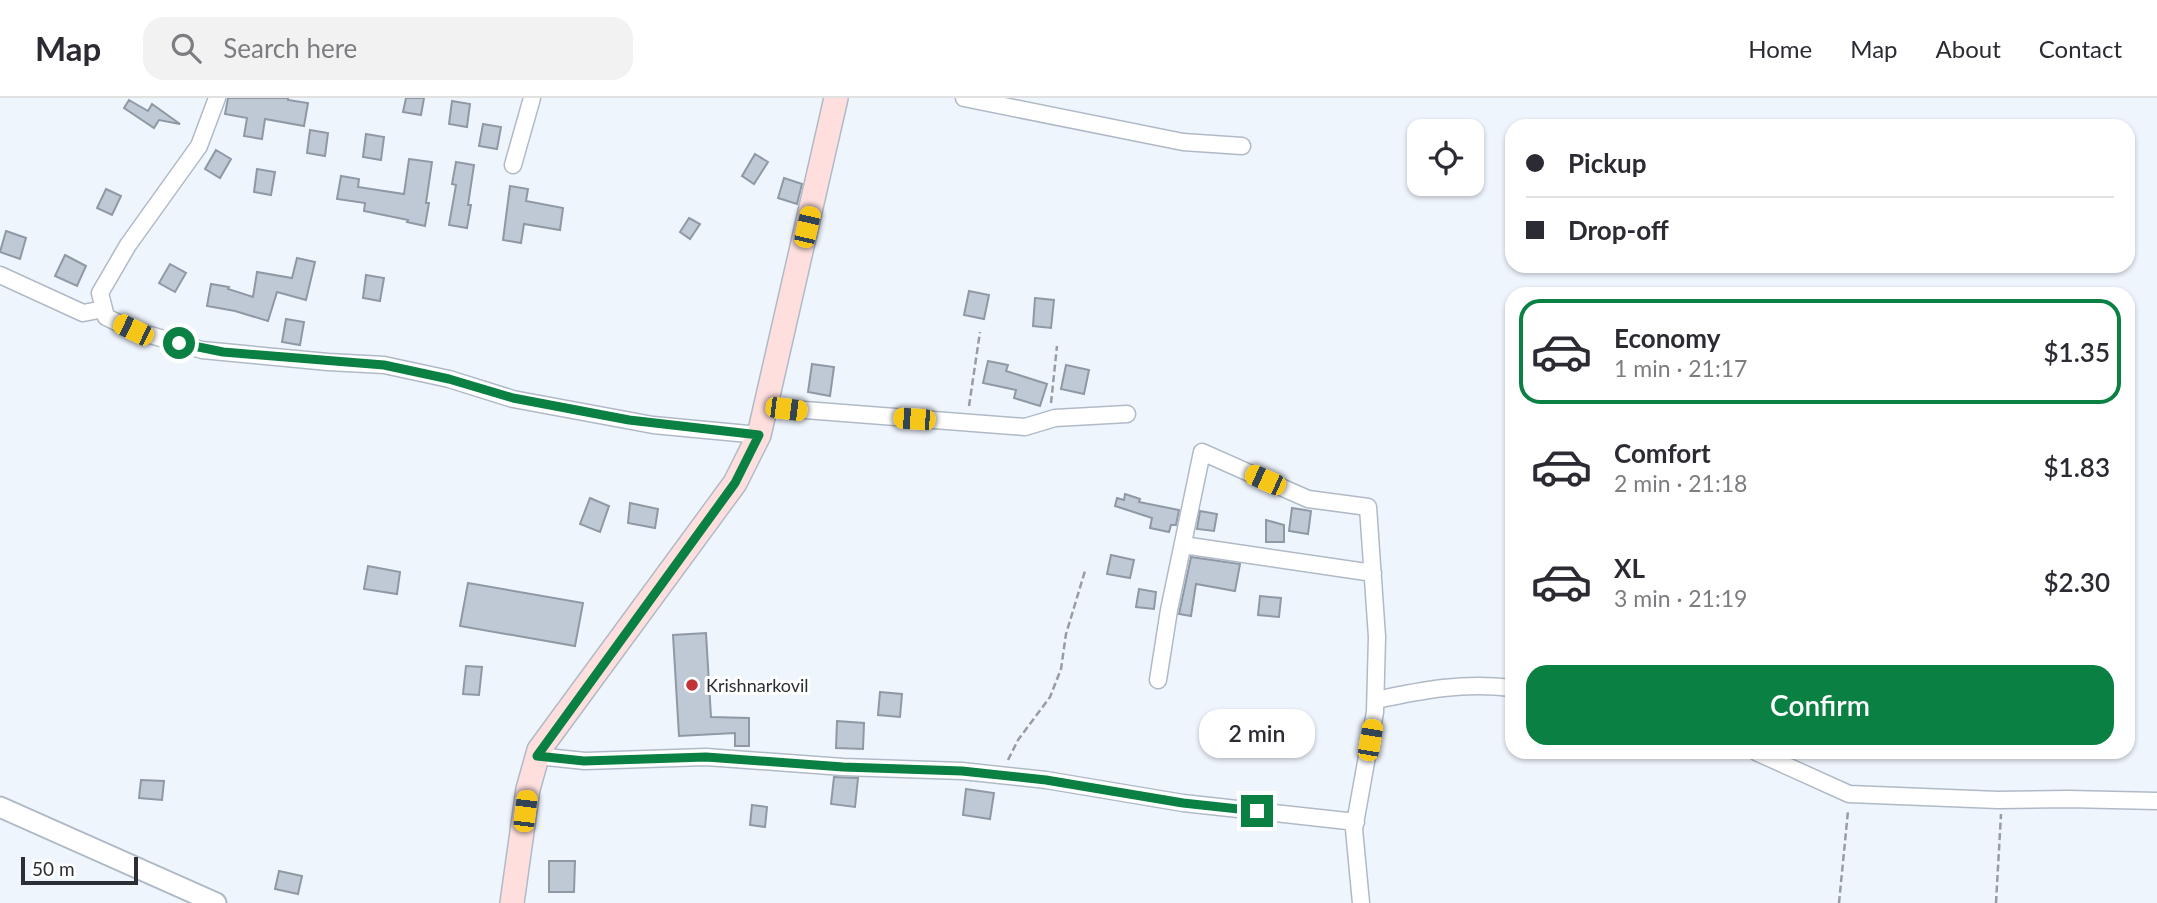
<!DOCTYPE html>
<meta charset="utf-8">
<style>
:root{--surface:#fff;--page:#f2f2f3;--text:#2b2b33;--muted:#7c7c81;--line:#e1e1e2;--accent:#0b8043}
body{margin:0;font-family:Lato,sans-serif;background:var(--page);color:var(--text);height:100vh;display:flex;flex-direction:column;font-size:26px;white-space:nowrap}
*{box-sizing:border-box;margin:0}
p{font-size:23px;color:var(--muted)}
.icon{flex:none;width:38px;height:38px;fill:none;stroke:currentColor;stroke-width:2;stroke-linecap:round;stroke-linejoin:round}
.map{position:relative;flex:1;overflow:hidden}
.panel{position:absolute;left:1505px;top:189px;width:630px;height:472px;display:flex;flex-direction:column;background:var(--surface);border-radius:21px;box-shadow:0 2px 5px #0004}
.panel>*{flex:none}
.guide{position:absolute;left:1505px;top:21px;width:630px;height:154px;border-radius:21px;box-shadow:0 2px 5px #0004;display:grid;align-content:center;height:154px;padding:0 21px;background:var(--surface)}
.buttons{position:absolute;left:1407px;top:21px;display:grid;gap:14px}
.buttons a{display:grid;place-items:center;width:77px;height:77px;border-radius:14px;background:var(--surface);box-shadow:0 2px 5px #0004;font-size:35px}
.scale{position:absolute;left:21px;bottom:18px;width:117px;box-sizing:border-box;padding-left:7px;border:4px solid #2b2e33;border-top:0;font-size:19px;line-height:24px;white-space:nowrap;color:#2b2e33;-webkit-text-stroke:5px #fff;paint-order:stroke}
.end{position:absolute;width:32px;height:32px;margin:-16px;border:9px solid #0b8043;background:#fff;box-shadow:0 0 0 4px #fff}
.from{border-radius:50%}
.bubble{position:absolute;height:49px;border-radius:21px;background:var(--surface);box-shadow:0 2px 5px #0004;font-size:23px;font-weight:600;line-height:49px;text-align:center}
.car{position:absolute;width:21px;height:42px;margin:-21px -10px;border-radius:9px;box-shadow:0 0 5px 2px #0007;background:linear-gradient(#f5c518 24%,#345 0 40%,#f5c518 0 76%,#345 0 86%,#f5c518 0)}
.guide b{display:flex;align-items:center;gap:24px;height:66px;font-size:26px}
.guide b+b{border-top:2px solid var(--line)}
.guide i{width:18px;height:18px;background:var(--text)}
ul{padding:12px 0 0;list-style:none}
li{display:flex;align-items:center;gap:21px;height:105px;margin:0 14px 10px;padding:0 7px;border:4px solid transparent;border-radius:21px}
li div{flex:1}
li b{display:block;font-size:26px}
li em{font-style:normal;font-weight:600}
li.selected{border-color:var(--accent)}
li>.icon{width:63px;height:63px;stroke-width:1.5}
.button{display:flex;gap:14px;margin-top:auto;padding:14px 21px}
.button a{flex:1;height:80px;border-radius:21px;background:var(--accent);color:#fff;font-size:28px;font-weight:600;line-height:80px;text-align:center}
header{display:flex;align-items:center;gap:42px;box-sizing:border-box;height:98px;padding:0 35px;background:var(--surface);border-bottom:2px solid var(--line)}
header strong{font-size:33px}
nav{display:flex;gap:38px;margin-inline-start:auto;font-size:24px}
.search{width:490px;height:63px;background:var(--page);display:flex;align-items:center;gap:18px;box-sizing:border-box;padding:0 24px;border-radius:21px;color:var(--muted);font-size:26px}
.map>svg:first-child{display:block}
.building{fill:#bfc9d5;stroke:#8f98a5;stroke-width:2}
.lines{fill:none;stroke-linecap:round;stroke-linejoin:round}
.minor-casing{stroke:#b0bac7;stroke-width:19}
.tertiary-casing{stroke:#b0bac7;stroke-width:23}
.secondary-casing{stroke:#b0bac7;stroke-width:26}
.path{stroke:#989da4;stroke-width:2.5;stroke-dasharray:7 3.5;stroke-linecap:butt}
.minor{stroke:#fff;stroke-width:16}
.tertiary{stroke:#fff;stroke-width:19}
.secondary{stroke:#fedfde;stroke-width:23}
.route{stroke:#0b8043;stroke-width:9}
.poi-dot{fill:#c23338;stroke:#fff;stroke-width:2.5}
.labels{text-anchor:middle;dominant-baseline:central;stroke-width:6;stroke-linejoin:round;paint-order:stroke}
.poi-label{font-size:18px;fill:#2b2e33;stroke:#fff;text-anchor:start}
</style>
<header>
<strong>Map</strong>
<div class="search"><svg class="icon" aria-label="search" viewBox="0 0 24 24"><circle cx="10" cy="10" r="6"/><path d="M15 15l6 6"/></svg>Search here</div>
<nav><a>Home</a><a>Map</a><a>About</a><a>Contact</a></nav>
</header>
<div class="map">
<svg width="2157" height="805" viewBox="0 0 2157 805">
<rect width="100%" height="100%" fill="#eff5fd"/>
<path class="building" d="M228,0H288V2L308,5L304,28L265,21L262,41L244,38L247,20L225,16Z
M406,0H424L421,17L403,14Z
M129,2L148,13L152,6L180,26L159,22L154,30L124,10Z
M452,3L470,6L467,29L449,26Z
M483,26L501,29L497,51L479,48Z
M310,32L328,35L325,58L307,55Z
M366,36L384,39L381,62L363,59Z
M216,52L231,61L220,80L205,71Z
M755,56L768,64L754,86L742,78Z
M409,61L432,64L426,105H429L425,128L407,124L408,122L364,113L365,105L337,101L341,78L359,81L358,89L404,96Z
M456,64L474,67L468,107H471L467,130L449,127L456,87L452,86Z
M257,71L275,74L271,97L254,94Z
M784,80L802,86L797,106L778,100Z
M510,88L528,91L526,103L563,110L560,132L524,126L521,145L503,142Z
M106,91L121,98L112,117L97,110Z
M689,120L700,126L690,141L680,134Z
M6,133L26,140L20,161L0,154Z
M65,157L86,168L77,188L55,178Z
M297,160L315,164L306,202L277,194L268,223L235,213L207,208L211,186L229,189L228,191L253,199L257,174L292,180Z
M170,166L186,175L175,194L159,185Z
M366,177L384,180L380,203L363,200Z
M969,193L989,197L984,221L964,217Z
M1035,200L1054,202L1051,230L1033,228Z
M286,221L304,224L300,247L282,244Z
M988,263L1008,267L1006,273L1047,286L1040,308L1014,300L1016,292L983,285Z
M812,266L834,269L830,298L808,294Z
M1066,267L1089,272L1084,296L1061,291Z
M1125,396L1140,401L1139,404L1179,412L1176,427H1171L1169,434L1150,430L1152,420L1115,408L1117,400L1124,402Z
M590,400L609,408L600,434L580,426Z
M630,405L658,411L655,430L628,425Z
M1292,410L1311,413L1308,436L1289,433Z
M1200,413L1217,416L1214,433L1197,431Z
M1266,422L1284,427V444H1266Z
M1111,457L1134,462L1130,480L1107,476Z
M1191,459L1240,466L1235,493L1196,486L1191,518L1179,516Z
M368,468L400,474L397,496L364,491Z
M468,485L583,505L575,548L460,528Z
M1139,491L1156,494L1154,511L1136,509Z
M1260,498L1281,500L1279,519L1258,517Z
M706,535L711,619L749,620V648H735V635L679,638L673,537Z
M466,568L482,569L479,597L463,596Z
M880,594L902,596L900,619L878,617Z
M837,623L864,625L863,651L836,650Z
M834,679L858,680L855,709L831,706Z
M141,682L164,683L162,702L139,700Z
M966,691L994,695L990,721L963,717Z
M752,707L767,709L765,729L750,727Z
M549,763H575L574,794H549Z
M279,773L302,778L298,796L275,791Z"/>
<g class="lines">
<g class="minor-casing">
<path id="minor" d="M217,0L199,48L128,147L100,195L106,219L133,232L202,252L328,264L384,267L449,281L513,301L653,327L759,337
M964,0L1183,44L1242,48
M513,67L532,0
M0,177L83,215L104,211
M766,309L1025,329L1055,320L1127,316
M1183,447L1373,475
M1158,582L1169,512L1202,354L1308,401L1368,409L1377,539L1375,614L1354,731L1361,805
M1376,602C1423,592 1463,584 1512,590
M1756,654L1849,696L1998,702L2068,701L2157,703
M537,658L585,663L706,659L843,669L962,673L1046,682L1183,705L1356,724"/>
</g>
<g class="tertiary-casing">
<path id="tertiary" d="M0,709L216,805"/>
</g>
<g class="secondary-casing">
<path id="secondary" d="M512,805L528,691L539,652L735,385L759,337L836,0"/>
</g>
<path class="path" d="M1051,305L1057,248
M969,308L980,234
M1008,662L1018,642L1050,599L1061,571L1066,536L1085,473
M1839,805L1848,713
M1996,805L2001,716"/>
<use href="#minor" class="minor"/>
<use href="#tertiary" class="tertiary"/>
<use href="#secondary" class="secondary"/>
</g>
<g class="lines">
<path class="route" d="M179,245L223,254L384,267L449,281L513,300L629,322L759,337L735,385L537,658L584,663L706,659L843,669L962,673L1046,682L1183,705L1257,713"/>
</g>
<circle class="poi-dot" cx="692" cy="587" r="7"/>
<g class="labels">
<g class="poi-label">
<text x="706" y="587">Krishnarkovil</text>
</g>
</g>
</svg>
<div class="buttons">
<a><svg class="icon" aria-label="locate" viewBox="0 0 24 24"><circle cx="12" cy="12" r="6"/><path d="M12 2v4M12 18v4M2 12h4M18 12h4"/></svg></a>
</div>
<div class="scale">50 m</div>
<i class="end from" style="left:179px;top:245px"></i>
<i class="end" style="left:1257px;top:713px"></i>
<div class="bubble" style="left:1199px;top:611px;width:116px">2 min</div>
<i class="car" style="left:807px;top:129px;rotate:13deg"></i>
<i class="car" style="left:133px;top:232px;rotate:296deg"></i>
<i class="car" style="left:786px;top:311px;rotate:97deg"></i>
<i class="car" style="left:914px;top:321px;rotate:274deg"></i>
<i class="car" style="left:1265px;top:382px;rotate:294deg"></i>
<i class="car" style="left:1370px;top:642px;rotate:10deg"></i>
<i class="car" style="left:525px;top:713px;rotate:7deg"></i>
<div class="guide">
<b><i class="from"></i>Pickup</b>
<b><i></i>Drop-off</b>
</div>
<section class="panel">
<ul>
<li class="selected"><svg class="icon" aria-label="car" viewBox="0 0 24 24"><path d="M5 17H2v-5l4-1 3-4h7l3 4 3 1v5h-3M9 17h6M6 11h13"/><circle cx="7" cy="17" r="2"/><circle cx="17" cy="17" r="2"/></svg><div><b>Economy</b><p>1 min · 21:17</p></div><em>$1.35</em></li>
<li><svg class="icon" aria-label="car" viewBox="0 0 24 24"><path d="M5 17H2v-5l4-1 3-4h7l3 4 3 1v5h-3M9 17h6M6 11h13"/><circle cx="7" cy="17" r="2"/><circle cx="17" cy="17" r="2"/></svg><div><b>Comfort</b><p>2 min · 21:18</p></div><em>$1.83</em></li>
<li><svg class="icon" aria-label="car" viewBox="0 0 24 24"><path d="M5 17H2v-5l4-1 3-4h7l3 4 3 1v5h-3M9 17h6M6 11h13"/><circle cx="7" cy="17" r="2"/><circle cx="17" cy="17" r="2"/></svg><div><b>XL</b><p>3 min · 21:19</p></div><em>$2.30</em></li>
</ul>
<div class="button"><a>Confirm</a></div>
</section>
</div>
